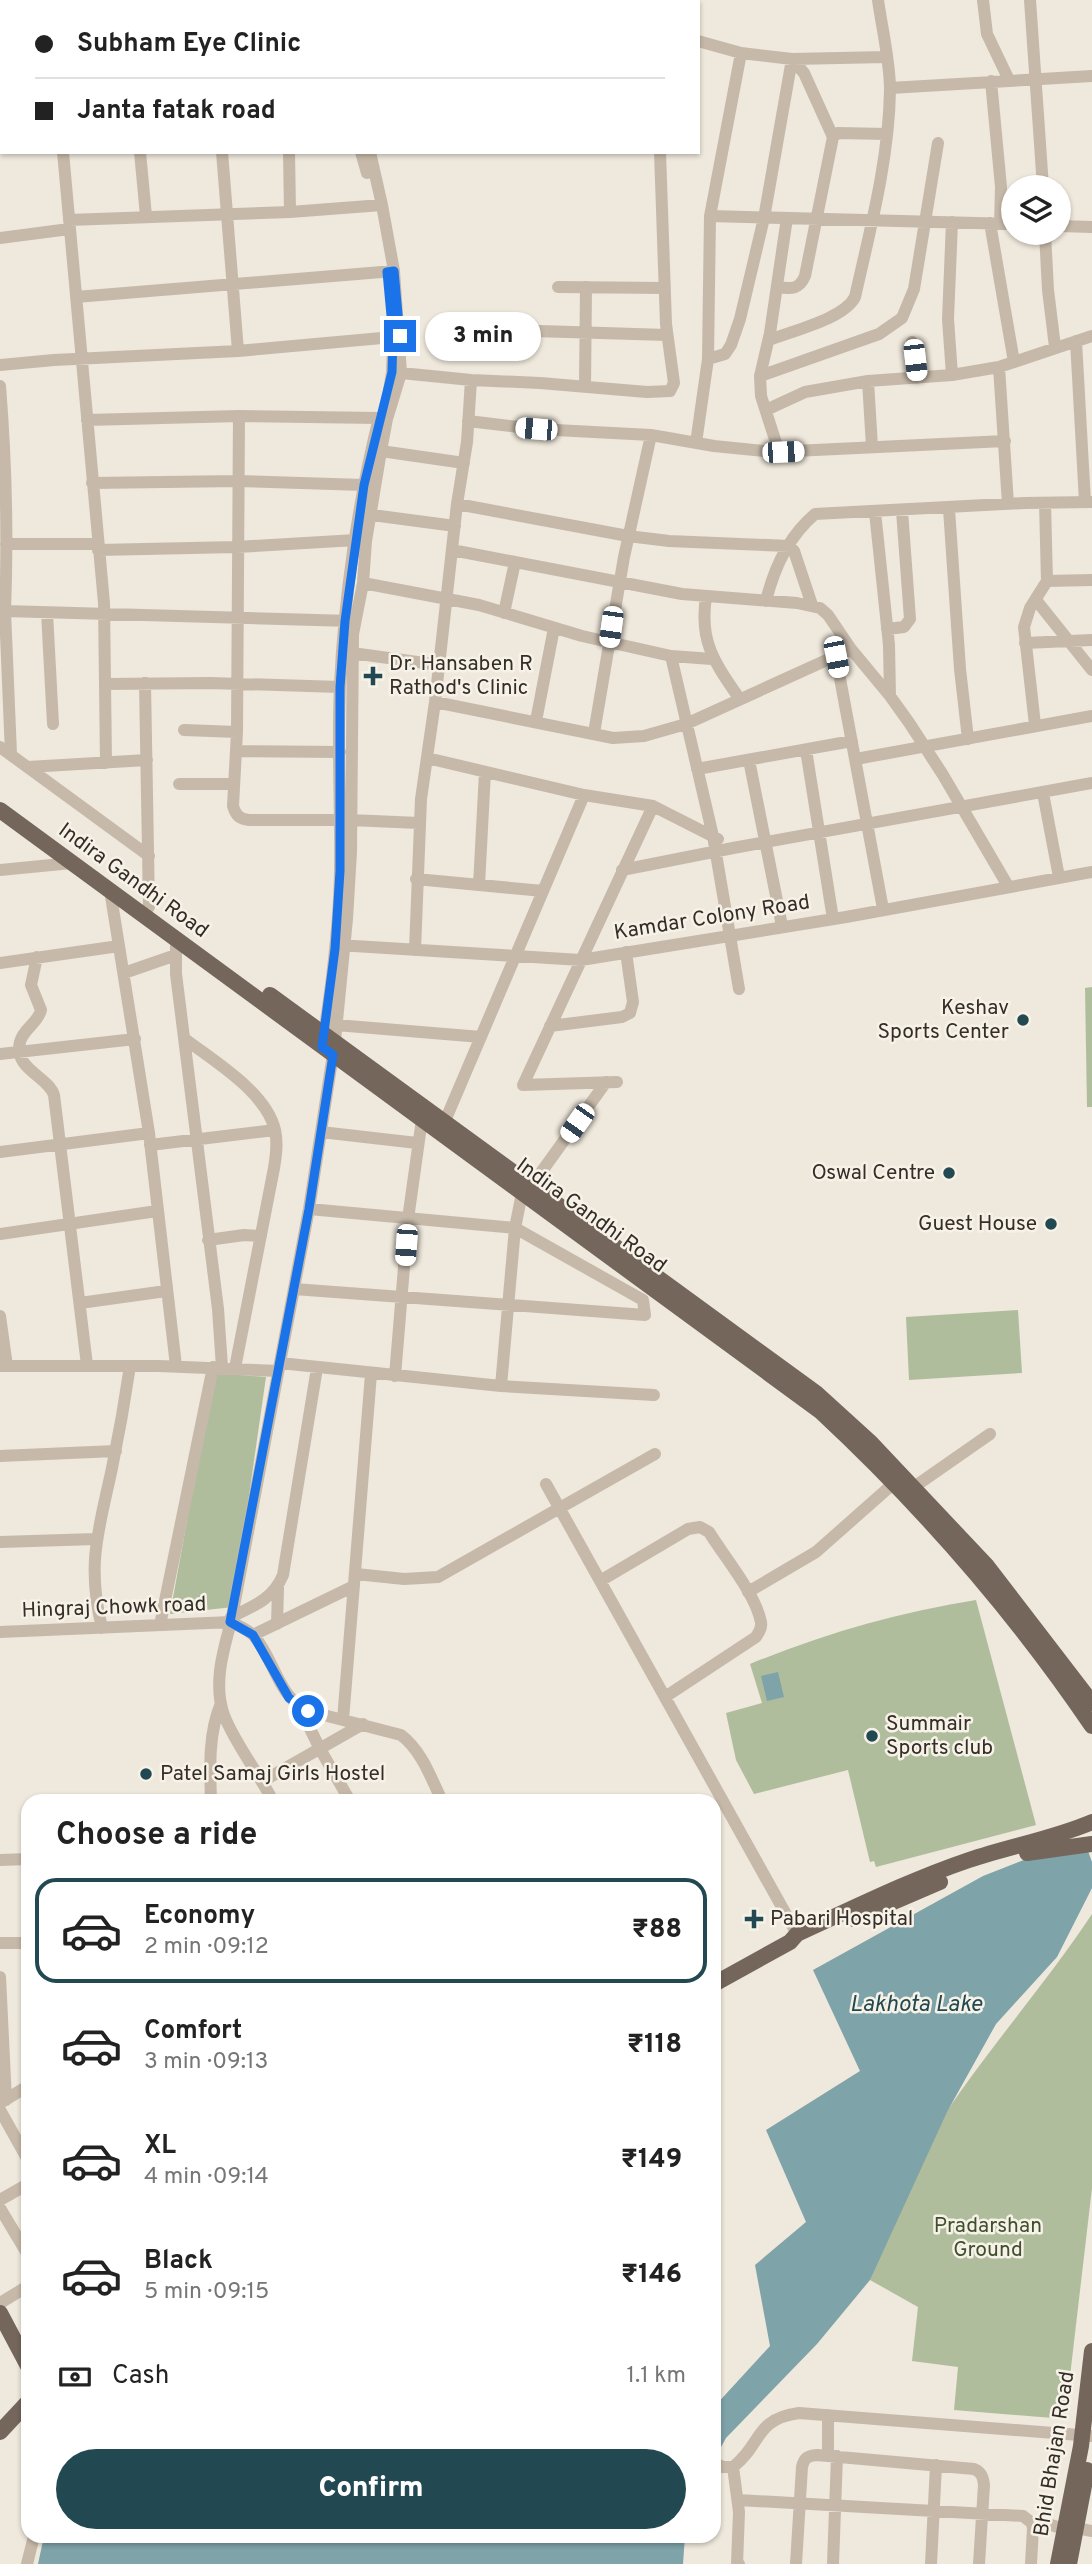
<!DOCTYPE html>
<meta charset="utf-8">
<style>
:root{--surface:#fff;--page:#f6f6f6;--text:#222;--muted:#767676;--line:#e0e0e0;--accent:#224951}
body{margin:0;font-family:Overpass,sans-serif;background:var(--page);color:var(--text);height:100vh;display:flex;flex-direction:column;font-size:26px;white-space:nowrap}
*{box-sizing:border-box;margin:0}
p{font-size:23px;color:var(--muted)}
.icon{flex:none;width:38px;height:38px;fill:none;stroke:currentColor;stroke-width:2;stroke-linecap:round;stroke-linejoin:round}
.map{position:relative;flex:1;overflow:hidden}
.sheet{position:absolute;left:21px;top:1794px;width:700px;height:749px;display:flex;flex-direction:column;background:var(--surface);border-radius:21px;box-shadow:0 2px 5px #0004}
.sheet>*{flex:none}
.guide{position:absolute;left:0px;top:0px;width:700px;height:154px;box-shadow:0 2px 5px #0004;display:grid;align-content:center;height:154px;padding:0 35px;background:var(--surface)}
.controls{position:absolute;left:1001px;top:175px;display:grid;gap:14px}
.controls a{display:grid;place-items:center;width:70px;height:70px;border-radius:50%;background:var(--surface);box-shadow:0 2px 5px #0004;font-size:35px}
.end{position:absolute;width:32px;height:32px;margin:-16px;border:9px solid #1a73e8;background:#fff;box-shadow:0 0 0 4px #fff}
.from{border-radius:50%}
.bubble{position:absolute;height:49px;border-radius:24px;background:var(--surface);box-shadow:0 2px 5px #0004;font-size:23px;font-weight:800;line-height:49px;text-align:center}
.car{position:absolute;width:21px;height:42px;margin:-21px -10px;border-radius:9px;box-shadow:0 0 5px 2px #0007;background:linear-gradient(#fff 24%,#345 0 40%,#fff 0 76%,#345 0 86%,#fff 0)}
.guide b{display:flex;align-items:center;gap:24px;height:66px;font-size:26px}
.guide b+b{border-top:2px solid var(--line)}
.guide i{width:18px;height:18px;background:var(--text)}
ul{padding:0;list-style:none}
li{display:flex;align-items:center;gap:21px;height:105px;margin:0 14px 10px;padding:0 21px;border:4px solid transparent;border-radius:21px}
li div{flex:1}
li b{display:block;font-size:26px}
li em{font-style:normal;font-weight:800}
li.active{border-color:var(--accent)}
li>.icon{width:63px;height:63px;stroke-width:1.5}
h2{padding:0 35px;font-size:32px;line-height:84px}
.pay{display:flex;align-items:center;gap:18px;height:77px;padding:0 35px;font-size:26px}
.pay p{margin-inline-start:auto}
.action{display:flex;gap:14px;margin-top:auto;padding:14px 35px}
.action a{flex:1;height:80px;border-radius:42px;background:var(--accent);color:#fff;font-size:28px;font-weight:800;line-height:80px;text-align:center}
.map>svg:first-child{display:block}
.green{fill:#afbd9d}
.water{fill:#7ea3a9}
.lines{fill:none;stroke-linecap:round;stroke-linejoin:round}
.minor{stroke:#c6b9a9;stroke-width:12}
.major{stroke:#74665b;stroke-width:16}
.route{stroke:#1a73e8;stroke-width:9}
.poi-dot{fill:#224951;stroke:#f7f2e8;stroke-width:2.5}
.labels{text-anchor:middle;dominant-baseline:central;stroke-width:5;stroke-linejoin:round;paint-order:stroke}
.poi-label{font-size:21px;fill:#342d28;stroke:#f7f2e8;text-anchor:start}
.street-label{font-size:21px;fill:#342d28;stroke:#f7f2e8}
.park-label{font-size:21px;fill:#40502e;stroke:#f7f2e8}
.water-label{font-size:23px;font-style:italic;fill:#224951;stroke:#f7f2e8}
</style>
<div class="map">
<svg width="1092" height="2564" viewBox="0 0 1092 2564">
<rect width="100%" height="100%" fill="#efe8dc"/>
<path class="green" d="M58,0H310L311,2H58Z
M1092,987V1107H1087L1085,988Z
M1018,1310L1022,1373L909,1380L906,1317Z
M214,1373L266,1377L233,1607L170,1614Z
M976,1600L1036,1825L876,1867L874,1861L870,1862L848,1770L754,1794L736,1760L726,1713L762,1703L750,1664C823,1634 899,1612 976,1600Z
M1092,1914V2188L1065,2419L954,2410L958,2367L912,2361L918,2307L870,2280C891,2221 912,2162 947,2111C993,2043 1047,1982 1092,1914Z"/>
<path class="water" d="M778,1672L784,1697L767,1701L761,1676Z
M1052,1849L1088,1851L1092,1862V1888L1057,1957L996,2024L947,2112L870,2280L817,2344L726,2438L714,2460V2407L770,2346L755,2265L806,2222L766,2130L860,2071L813,1970L983,1876Z
M44,2536H685L683,2564H38Z"/>
<g class="lines">
<path class="minor" d="M3,0V2
M47,0V2
M317,0L318,2
M329,0L330,2
M538,0V2
M983,0L987,34L1009,80
M1030,0L1043,187
M496,2V0
M657,2V0
M698,41L741,53L792,59L886,57
M792,59L804,73L833,137
M991,81L1001,187L1000,224
M890,88L1092,76
M0,109H2
M63,152L104,603L106,763
M140,152L146,216
M222,152L238,351
M289,152L290,212
M361,152L367,173
M710,216L1013,224
M69,220L290,212L382,205
M952,222L948,319L952,375
M990,223L1014,362
M1059,226L1092,227
M1045,233L1048,290L1055,347
M0,238L69,229
M558,287L665,288
M777,287C791,289 799,290 805,276L833,137L838,133L887,134
M76,297L394,271
M504,330L667,335
M769,340C792,331 844,319 855,297C870,230 889,160 890,90C890,61 882,29 878,0
M1076,341L1085,502
M912,342L917,378
M708,359L725,354L731,345L740,319L764,218L792,59
M0,365L54,360L238,351L393,337
M999,367L1008,504
M401,373L471,380L540,383L647,392L670,391L674,383L666,324L660,152
M760,376L879,334L902,318L914,289L938,143
M868,381L872,447
M0,386C6,461 8,536 5,611H0
M585,386L586,287
M389,391L392,372L393,343
M766,410L805,392L868,381L952,375L999,367L1092,336
M239,416L237,732L233,806C236,816 240,819 249,820H350L419,823
M87,420L239,416L379,418
M468,421L536,429L651,435L714,446L773,452L1005,441
M696,443L708,359L710,216L741,53
M374,450L464,463
M779,452L761,396L760,376L770,333L787,218
M92,483L238,481L364,485
M457,504L628,536L669,541L789,546L794,551L812,605
M949,509L960,669L968,739
M875,512L889,645L890,696
M372,515L455,526
M6,544H98
M98,550L237,547L356,540
M452,550L682,594L797,603L820,608L828,615L851,649L890,696L910,724L943,775L1008,886
M1047,581L1092,580
M363,583L479,605L582,636L671,656L712,659
M706,597C699,642 715,663 739,698
M1036,600L1092,670
M766,601C774,568 789,536 815,514L1024,503L1092,502
M47,613L53,724
M504,613L515,562
M887,629L904,627L910,619L902,511
M1025,643L1092,640
M345,652L439,665
M671,656L713,836L739,989
M836,657L883,909
M145,683L149,907
M106,684L210,683L340,687
M435,702L613,738L644,736L686,724L851,649
M536,721L554,628
M1035,725L1024,627L1030,608L1047,581L1045,503
M184,730L237,732
M594,733L624,557L651,435
M0,747L149,856
M806,750L833,919
M236,751L340,752
M11,754L5,611L351,621
M427,758L584,795L653,806L718,839
M856,759L1092,716
M749,760L782,926
M28,767L147,760
M697,769L852,741
M179,784H234
M1043,793L1059,877
M0,870L72,863
M622,870L733,848L1092,783
M416,879L543,891
M479,885L485,772
M110,890L149,1133L176,1366
M176,938V974L218,1309L222,1367
M338,945L581,960L846,917L1092,872
M415,950L421,799L435,702L457,504L467,442L471,380
M37,957L31,985L41,1010C38,1023 23,1029 20,1042C13,1069 48,1076 54,1095L87,1365
M0,963L119,946
M124,973L176,955
M336,1025L481,1037
M550,1026L622,1017L630,1013L633,1002L626,952
M185,1039C215,1062 266,1092 275,1130C278,1143 276,1156 274,1168L235,1368
M323,1040C332,984 339,927 340,871C341,809 337,747 340,685C344,599 358,501 379,418
M0,1054L135,1039
M617,1082L523,1085L653,806
M445,1121L584,795
M321,1132L417,1143
M150,1145L275,1130
M0,1152L149,1133
M532,1185L606,1082
M0,1234L157,1211
M208,1240L244,1235L261,1236
M294,1289L645,1315L643,1300L515,1228L309,1209
M80,1303L166,1291
M0,1316L7,1366
M280,1363L501,1386L654,1395
M0,1366H159L278,1371
M395,1376L408,1219L422,1119
M501,1386L515,1228L522,1193
M0,1456L116,1451
M546,1484L797,1934
M914,1487L990,1434
M0,1542L96,1539
M356,1574L404,1579L438,1577L655,1454
M600,1581L688,1529L700,1527L709,1532C725,1558 755,1593 761,1622C762,1628 759,1632 756,1637L665,1697
M748,1592L816,1552L894,1483
M231,1617C254,1606 273,1599 283,1575L317,1368
M277,1624L278,1588
M160,1625L213,1367
M102,1628C86,1563 99,1530 112,1468C119,1434 125,1400 130,1366
M0,1632L231,1622C238,1626 249,1630 254,1636C275,1660 277,1696 308,1711L401,1735C422,1751 431,1778 442,1801
M253,1635L354,1586
M299,1706L320,1749L350,1801
M343,1720L371,1374
M263,1781L363,1724
M211,1801C210,1769 208,1734 221,1703
M273,1801C259,1774 234,1742 224,1715C213,1685 223,1651 231,1622L309,1209L335,1041L347,919L351,852L353,634L363,583L366,541L381,451L387,419L401,373L394,271L382,205L370,152
M0,1860L28,1859
M0,1943H28
M0,1977L6,2100
M0,2103L28,2086
M0,2110L28,2160
M0,2200L28,2184
M0,2208L28,2255
M0,2303L28,2286
M828,2415V2455
M714,2463L723,2467H733C762,2445 754,2419 799,2413L1092,2436
M733,2467L739,2512L737,2564H739
M738,2500L1023,2516L1032,2523L1033,2528L1031,2564
M1032,2523L1048,2524L1064,2529
M1077,2528L1092,2531
M27,2564L34,2536
M796,2564L802,2467C804,2458 807,2456 817,2455L974,2469C981,2472 983,2476 984,2485L979,2564
M833,2564L837,2456
M931,2564L936,2465"/>
<path class="major" d="M0,810L820,1411C922,1506 1014,1611 1092,1726
M270,995L816,1393L871,1443L987,1566L1092,1703
M1027,1853L1092,1844
M854,1919L940,1882
M714,1984L790,1942L797,1934C854,1908 910,1880 969,1860C1010,1846 1052,1839 1092,1822
M0,2313L28,2366
M0,2432L28,2402
M1058,2564L1081,2446L1092,2351
M1069,2564L1087,2470"/>
</g>
<g class="lines">
<path class="route" d="M308,1711L289,1698L253,1635L230,1622L309,1209L333,1055L322,1047L335,949L340,871V687L345,621L364,485L392,372L393,337L387,272L394,271L400,336"/>
</g>
<g class="poi-dot">
<path d="M369.5 665.5h7v7h7v7h-7v7h-7v-7h-7v-7h7z"/>
<circle cx="1023" cy="1020" r="7"/>
<circle cx="949" cy="1173" r="7"/>
<circle cx="1051" cy="1224" r="7"/>
<circle cx="872" cy="1736" r="7"/>
<circle cx="146" cy="1774" r="7"/>
<path d="M750.5 1908.5h7v7h7v7h-7v7h-7v-7h-7v-7h7z"/>
</g>
<g class="labels">
<g class="poi-label">
<text x="389" y="664">Dr. Hansaben R<tspan x="389" dy="24">Rathod's Clinic</tspan></text>
<text x="1009" y="1008" text-anchor="end">Keshav<tspan x="1009" dy="24">Sports Center</tspan></text>
<text x="935" y="1173" text-anchor="end">Oswal Centre</text>
<text x="1037" y="1224" text-anchor="end">Guest House</text>
<text x="886" y="1724">Summair<tspan x="886" dy="24">Sports club</tspan></text>
<text x="160" y="1774">Patel Samaj Girls Hostel</text>
<text x="770" y="1919">Pabari Hospital</text>
</g>
<g class="street-label">
<text transform="translate(133 881) rotate(36)">Indira Gandhi Road</text>
<text transform="translate(712 918) rotate(-9)">Kamdar Colony Road</text>
<text transform="translate(591 1216) rotate(36)">Indira Gandhi Road</text>
<text transform="translate(114 1608) rotate(-2)">Hingraj Chowk road</text>
<text transform="translate(1055 2454) rotate(-81)">Bhid Bhajan Road</text>
</g>
<g class="park-label">
<text x="988" y="2226">Pradarshan<tspan x="988" dy="24">Ground</tspan></text>
</g>
<g class="water-label">
<text x="916" y="2005">Lakhota Lake</text>
</g>
</g>
</svg>
<div class="controls">
<a><svg class="icon" aria-label="layers" viewBox="0 0 24 24"><path d="M12 4l9 5-9 5-9-5zM3 14l9 5 9-5"/></svg></a>
</div>
<i class="end from" style="left:308px;top:1711px"></i>
<i class="end" style="left:400px;top:336px"></i>
<div class="bubble" style="left:425px;top:312px;width:116px">3 min</div>
<i class="car" style="left:915px;top:360px;rotate:173deg"></i>
<i class="car" style="left:536px;top:429px;rotate:275deg"></i>
<i class="car" style="left:783px;top:452px;rotate:88deg"></i>
<i class="car" style="left:611px;top:627px;rotate:188deg"></i>
<i class="car" style="left:836px;top:657px;rotate:169deg"></i>
<i class="car" style="left:577px;top:1123px;rotate:215deg"></i>
<i class="car" style="left:406px;top:1245px;rotate:184deg"></i>
<div class="guide">
<b><i class="from"></i>Subham Eye Clinic</b>
<b><i></i>Janta fatak road</b>
</div>
<section class="sheet">
<h2>Choose a ride</h2>
<ul>
<li class="active"><svg class="icon" aria-label="car" viewBox="0 0 24 24"><path d="M5 17H2v-5l4-1 3-4h7l3 4 3 1v5h-3M9 17h6M6 11h13"/><circle cx="7" cy="17" r="2"/><circle cx="17" cy="17" r="2"/></svg><div><b>Economy</b><p>2 min · 09:12</p></div><em>₹88</em></li>
<li><svg class="icon" aria-label="car" viewBox="0 0 24 24"><path d="M5 17H2v-5l4-1 3-4h7l3 4 3 1v5h-3M9 17h6M6 11h13"/><circle cx="7" cy="17" r="2"/><circle cx="17" cy="17" r="2"/></svg><div><b>Comfort</b><p>3 min · 09:13</p></div><em>₹118</em></li>
<li><svg class="icon" aria-label="car" viewBox="0 0 24 24"><path d="M5 17H2v-5l4-1 3-4h7l3 4 3 1v5h-3M9 17h6M6 11h13"/><circle cx="7" cy="17" r="2"/><circle cx="17" cy="17" r="2"/></svg><div><b>XL</b><p>4 min · 09:14</p></div><em>₹149</em></li>
<li><svg class="icon" aria-label="car" viewBox="0 0 24 24"><path d="M5 17H2v-5l4-1 3-4h7l3 4 3 1v5h-3M9 17h6M6 11h13"/><circle cx="7" cy="17" r="2"/><circle cx="17" cy="17" r="2"/></svg><div><b>Black</b><p>5 min · 09:15</p></div><em>₹146</em></li>
</ul>
<div class="pay"><svg class="icon" aria-label="cash" viewBox="0 0 24 24"><path d="M3 7h18v10H3z"/><circle cx="12" cy="12" r="2"/></svg>Cash<p>1.1 km</p></div>
<div class="action"><a>Confirm</a></div>
</section>
</div>
